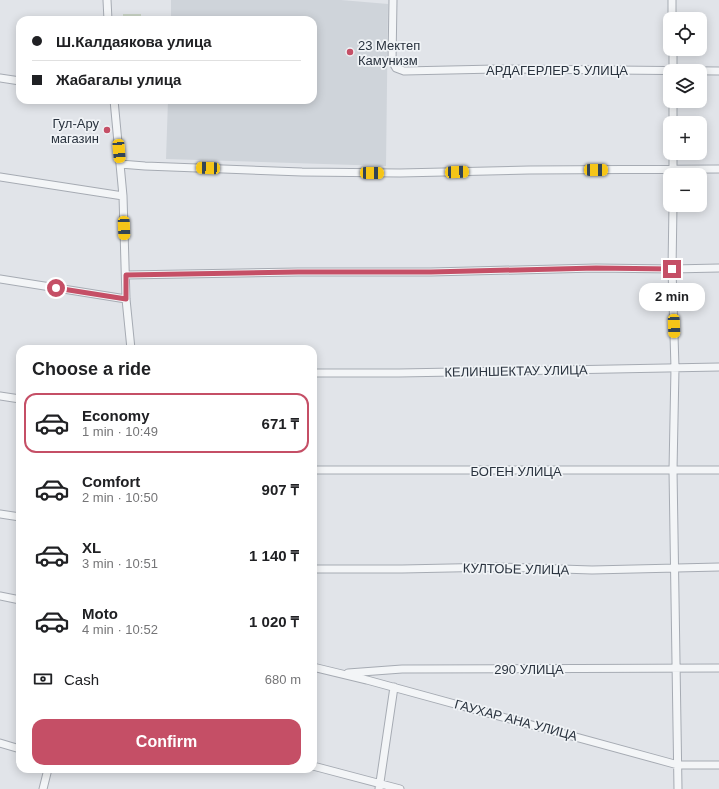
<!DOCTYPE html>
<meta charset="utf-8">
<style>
:root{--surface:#fff;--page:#f6f6f6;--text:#202124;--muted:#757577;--line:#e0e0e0;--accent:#c54f66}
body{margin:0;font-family:Helvetica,sans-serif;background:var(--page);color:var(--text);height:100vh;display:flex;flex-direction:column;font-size:15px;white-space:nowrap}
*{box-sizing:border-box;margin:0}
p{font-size:13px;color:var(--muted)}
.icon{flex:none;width:22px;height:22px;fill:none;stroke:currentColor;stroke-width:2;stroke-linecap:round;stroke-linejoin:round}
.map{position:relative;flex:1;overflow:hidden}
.drawer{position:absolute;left:16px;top:345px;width:301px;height:428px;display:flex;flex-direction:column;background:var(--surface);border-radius:12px;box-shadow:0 2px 10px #0003}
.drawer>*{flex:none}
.hud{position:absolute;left:16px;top:16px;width:301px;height:88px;border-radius:12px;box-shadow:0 2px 10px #0003;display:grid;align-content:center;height:88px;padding:0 16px;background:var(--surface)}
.fabs{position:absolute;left:663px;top:12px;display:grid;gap:8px}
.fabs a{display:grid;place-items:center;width:44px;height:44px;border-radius:8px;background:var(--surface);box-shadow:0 2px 10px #0003;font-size:20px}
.end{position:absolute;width:18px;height:18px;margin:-9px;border:5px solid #c54f66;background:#fff;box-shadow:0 0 0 2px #fff}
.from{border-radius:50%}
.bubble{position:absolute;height:28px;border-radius:12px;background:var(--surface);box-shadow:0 2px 10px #0003;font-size:13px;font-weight:700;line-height:28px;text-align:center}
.car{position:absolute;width:12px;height:24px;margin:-12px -6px;border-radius:5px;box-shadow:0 0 3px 1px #0007;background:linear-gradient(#f5c518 24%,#345 0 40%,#f5c518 0 76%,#345 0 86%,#f5c518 0)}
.hud b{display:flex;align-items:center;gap:14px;height:38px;font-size:15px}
.hud b+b{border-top:1px solid var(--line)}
.hud i{width:10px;height:10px;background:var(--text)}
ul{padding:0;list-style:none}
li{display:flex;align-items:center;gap:12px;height:60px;margin:0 8px 6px;padding:0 8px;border:2px solid transparent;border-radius:12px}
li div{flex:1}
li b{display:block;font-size:15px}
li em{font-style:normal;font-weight:700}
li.selected{border-color:var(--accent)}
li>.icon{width:36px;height:36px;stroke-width:1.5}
h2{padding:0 16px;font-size:18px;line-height:48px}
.pay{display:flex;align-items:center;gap:10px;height:44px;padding:0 16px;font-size:15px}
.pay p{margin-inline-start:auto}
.action{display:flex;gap:8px;margin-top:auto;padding:8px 16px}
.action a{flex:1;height:46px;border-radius:12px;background:var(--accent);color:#fff;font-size:16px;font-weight:700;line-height:46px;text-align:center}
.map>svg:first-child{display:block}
.built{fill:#cfd4da}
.green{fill:#c7d2c3}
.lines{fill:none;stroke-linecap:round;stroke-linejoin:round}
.minor-casing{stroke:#a6abb3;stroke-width:9}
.minor{stroke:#f3f5f7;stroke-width:7}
.route{stroke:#c54f66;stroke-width:5}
.poi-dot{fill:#c54f66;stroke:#f0f3f6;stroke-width:1.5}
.labels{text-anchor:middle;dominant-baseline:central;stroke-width:3.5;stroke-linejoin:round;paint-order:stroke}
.poi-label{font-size:13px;fill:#2a333f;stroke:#f0f3f6;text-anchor:start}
.street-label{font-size:13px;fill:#2a333f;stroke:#f0f3f6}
</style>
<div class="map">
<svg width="719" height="789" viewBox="0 0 719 789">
<rect width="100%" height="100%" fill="#e1e4e9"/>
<path class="built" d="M171,0H341L388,4L386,166L166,159L168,100H313V20H171Z"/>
<path class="green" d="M123,14H141V20H123Z"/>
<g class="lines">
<g class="minor-casing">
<path id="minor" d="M107,0L108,20
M393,0L392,61L396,68L404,71L496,69L719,71
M672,0V19
M673,49V71
M0,78L20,81
M114,100L123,196L126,299L131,349
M673,123V101
M120,164L145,166L302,172L400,173L529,170L719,169
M673,175V153
M0,177L123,196
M673,205L672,269L675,368L673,470L678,789
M126,275L298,272H431L596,268L672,269L719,268
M0,279L126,299
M313,373H399L719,367
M0,396L20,399
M313,470H719
M0,514L20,517
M313,569H402L498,567L592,570L719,567
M0,596L20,600
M313,667L367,680L678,765H719
M348,673L402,669L719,668
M0,743L20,749
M313,766L400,789
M43,789L48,769
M379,789L394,687"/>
</g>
<use href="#minor" class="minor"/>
</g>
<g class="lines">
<path class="route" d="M56,288L126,299V275L298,272H431L596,268L672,269"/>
</g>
<g class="poi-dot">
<circle cx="350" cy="52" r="4"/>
<circle cx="107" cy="130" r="4"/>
</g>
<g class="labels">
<g class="poi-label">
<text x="358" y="45">23 Мектеп<tspan x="358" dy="15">Камунизм</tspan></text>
<text x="99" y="123" text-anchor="end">Гул-Ару<tspan x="99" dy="15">магазин</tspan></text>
</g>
<g class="street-label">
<text x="557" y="70">АРДАГЕРЛЕР 5 УЛИЦА</text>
<text transform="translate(516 371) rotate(-1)">КЕЛИНШЕКТАУ УЛИЦА</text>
<text x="516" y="471">БОГЕН УЛИЦА</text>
<text transform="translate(516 569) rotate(1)">КУЛТОЬЕ УЛИЦА</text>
<text x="529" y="669">290 УЛИЦА</text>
<text transform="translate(516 720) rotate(15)">ГАУХАР АНА УЛИЦА</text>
</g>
</g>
</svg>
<div class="fabs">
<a><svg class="icon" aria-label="locate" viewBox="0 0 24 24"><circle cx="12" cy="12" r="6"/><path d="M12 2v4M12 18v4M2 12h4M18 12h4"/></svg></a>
<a><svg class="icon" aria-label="layers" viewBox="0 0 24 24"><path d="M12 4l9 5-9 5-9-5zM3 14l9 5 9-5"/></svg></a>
<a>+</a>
<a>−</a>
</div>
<i class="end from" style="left:56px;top:288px"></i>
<i class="end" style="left:672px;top:269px"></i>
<div class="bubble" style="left:639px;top:283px;width:66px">2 min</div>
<i class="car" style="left:119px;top:151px;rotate:175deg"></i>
<i class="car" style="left:208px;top:168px;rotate:272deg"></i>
<i class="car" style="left:596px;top:170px;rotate:90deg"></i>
<i class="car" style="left:457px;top:172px;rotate:88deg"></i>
<i class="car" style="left:372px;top:173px;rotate:91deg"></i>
<i class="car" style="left:124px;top:228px;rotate:178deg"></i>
<i class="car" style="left:674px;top:326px;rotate:178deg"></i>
<div class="hud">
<b><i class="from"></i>Ш.Калдаякова улица</b>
<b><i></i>Жабагалы улица</b>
</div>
<section class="drawer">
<h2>Choose a ride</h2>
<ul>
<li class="selected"><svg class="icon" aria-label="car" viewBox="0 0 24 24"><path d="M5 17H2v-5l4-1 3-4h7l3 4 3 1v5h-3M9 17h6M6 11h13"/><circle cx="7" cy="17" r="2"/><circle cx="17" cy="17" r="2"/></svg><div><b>Economy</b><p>1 min · 10:49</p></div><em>671 ₸</em></li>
<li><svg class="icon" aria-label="car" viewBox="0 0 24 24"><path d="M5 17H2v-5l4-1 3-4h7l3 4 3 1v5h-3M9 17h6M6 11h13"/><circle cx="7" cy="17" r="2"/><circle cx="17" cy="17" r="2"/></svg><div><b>Comfort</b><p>2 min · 10:50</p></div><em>907 ₸</em></li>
<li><svg class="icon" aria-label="car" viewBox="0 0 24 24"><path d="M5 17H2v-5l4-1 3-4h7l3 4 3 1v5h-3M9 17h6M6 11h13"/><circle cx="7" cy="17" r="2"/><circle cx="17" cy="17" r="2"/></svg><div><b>XL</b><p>3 min · 10:51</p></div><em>1 140 ₸</em></li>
<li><svg class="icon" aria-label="car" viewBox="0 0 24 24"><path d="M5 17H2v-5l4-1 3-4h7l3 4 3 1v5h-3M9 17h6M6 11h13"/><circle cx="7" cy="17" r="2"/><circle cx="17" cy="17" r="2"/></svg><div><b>Moto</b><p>4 min · 10:52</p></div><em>1 020 ₸</em></li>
</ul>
<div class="pay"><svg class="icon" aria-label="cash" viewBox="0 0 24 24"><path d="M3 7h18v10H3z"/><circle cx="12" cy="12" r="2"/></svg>Cash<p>680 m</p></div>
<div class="action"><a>Confirm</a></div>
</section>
</div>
